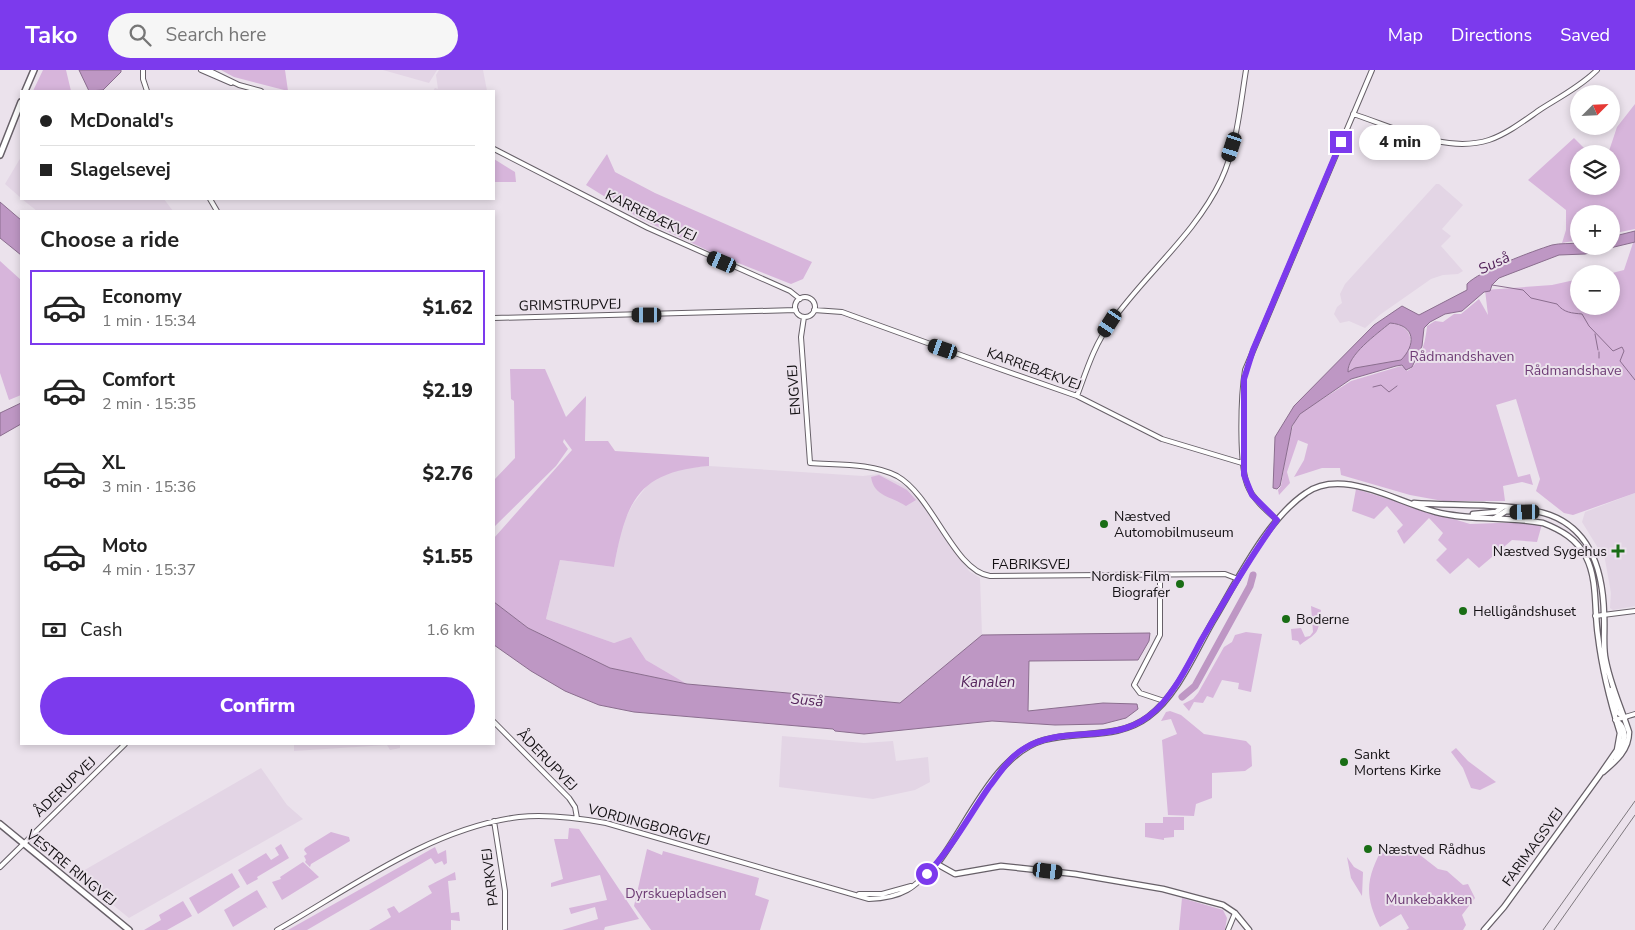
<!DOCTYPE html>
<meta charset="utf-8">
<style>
:root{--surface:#fff;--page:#f6f6f6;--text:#222;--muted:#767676;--line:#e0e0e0;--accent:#7c3aed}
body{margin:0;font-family:"Nunito Sans",sans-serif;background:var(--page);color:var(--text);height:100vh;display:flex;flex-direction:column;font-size:19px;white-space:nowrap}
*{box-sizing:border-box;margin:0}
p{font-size:16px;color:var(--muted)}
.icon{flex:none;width:28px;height:28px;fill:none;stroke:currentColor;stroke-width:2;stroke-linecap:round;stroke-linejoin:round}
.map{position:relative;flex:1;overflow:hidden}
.panel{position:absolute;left:20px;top:140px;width:475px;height:535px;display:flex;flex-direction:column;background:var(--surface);border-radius:0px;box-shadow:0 2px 8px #0003}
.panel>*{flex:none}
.top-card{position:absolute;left:20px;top:20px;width:475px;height:110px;border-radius:0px;box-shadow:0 2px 8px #0003;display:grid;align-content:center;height:110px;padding:0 20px;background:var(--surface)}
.needle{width:32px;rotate:66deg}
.tools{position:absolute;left:1570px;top:15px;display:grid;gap:10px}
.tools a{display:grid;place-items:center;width:50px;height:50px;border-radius:50%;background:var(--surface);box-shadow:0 2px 8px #0003;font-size:25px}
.end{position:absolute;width:22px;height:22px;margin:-11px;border:6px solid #7c3aed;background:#fff;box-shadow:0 0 0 2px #fff}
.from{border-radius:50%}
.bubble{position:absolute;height:35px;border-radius:18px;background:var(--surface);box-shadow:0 2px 8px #0003;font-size:16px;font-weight:800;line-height:35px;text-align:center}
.car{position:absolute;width:15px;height:30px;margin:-15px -8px;border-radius:6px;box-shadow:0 0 4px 1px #0007;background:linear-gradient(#222 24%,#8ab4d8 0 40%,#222 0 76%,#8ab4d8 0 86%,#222 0)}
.top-card b{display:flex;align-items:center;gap:18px;height:48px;font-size:19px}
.top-card b+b{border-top:1px solid var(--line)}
.top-card i{width:12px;height:12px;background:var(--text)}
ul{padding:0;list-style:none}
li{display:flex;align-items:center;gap:15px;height:75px;margin:0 10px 8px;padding:0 10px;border:2px solid transparent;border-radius:0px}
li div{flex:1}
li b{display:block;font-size:19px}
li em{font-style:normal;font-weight:800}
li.active{border-color:var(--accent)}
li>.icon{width:45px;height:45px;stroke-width:1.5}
h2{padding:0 20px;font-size:22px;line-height:60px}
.pay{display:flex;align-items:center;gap:12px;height:55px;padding:0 20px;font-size:19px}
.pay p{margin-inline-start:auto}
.action{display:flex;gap:10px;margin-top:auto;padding:10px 20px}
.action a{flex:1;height:58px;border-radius:30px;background:var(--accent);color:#fff;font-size:20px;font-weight:800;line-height:58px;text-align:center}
header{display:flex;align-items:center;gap:30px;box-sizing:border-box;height:70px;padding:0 25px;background:var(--accent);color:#fff}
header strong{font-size:24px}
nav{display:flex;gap:28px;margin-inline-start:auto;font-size:18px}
.search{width:350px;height:45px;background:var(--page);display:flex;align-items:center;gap:12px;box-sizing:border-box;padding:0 18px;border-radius:28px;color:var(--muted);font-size:19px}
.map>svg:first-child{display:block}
.built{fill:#e3d5e5}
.green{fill:#d7b5db}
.water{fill:#be97c4;stroke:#8b6e8f;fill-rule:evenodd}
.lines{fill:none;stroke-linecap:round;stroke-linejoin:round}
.stream{stroke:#8b6e8f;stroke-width:1}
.river{stroke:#be97c4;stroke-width:7}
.tertiary-casing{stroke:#676068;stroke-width:6}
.secondary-casing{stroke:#676068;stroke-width:7}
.primary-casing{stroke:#676068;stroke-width:8}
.tertiary{stroke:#fff;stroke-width:4}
.secondary{stroke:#fff;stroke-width:4.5}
.primary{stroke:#fff;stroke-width:5}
.rail{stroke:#7e787e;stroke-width:1}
.route{stroke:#7c3aed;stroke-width:6}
.poi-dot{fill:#196d15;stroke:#ebe2ec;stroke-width:2}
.labels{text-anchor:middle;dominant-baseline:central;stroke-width:4;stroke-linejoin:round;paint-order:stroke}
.street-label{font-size:14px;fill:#131013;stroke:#ebe2ec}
.park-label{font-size:14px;fill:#6e3c75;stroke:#ebe2ec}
.poi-label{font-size:14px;fill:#131013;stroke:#ebe2ec;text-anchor:start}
.water-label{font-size:15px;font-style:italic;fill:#54235b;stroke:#ebe2ec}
</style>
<header>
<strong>Tako</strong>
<div class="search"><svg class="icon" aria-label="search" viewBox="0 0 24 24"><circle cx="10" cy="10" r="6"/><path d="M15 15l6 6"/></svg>Search here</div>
<nav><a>Map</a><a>Directions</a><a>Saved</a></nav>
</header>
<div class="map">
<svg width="1635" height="860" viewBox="0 0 1635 860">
<rect width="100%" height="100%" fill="#ebe2ec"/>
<path class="built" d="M383,0H437L429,13Z
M439,0H483L487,21H433L435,18L438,19L436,5Z
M21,87V128L5,114Z
M1436,114H1439L1463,135L1442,159L1451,166L1441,176L1463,201L1458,204L1443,205L1431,209L1381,244L1365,258L1349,251L1340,253L1334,244L1337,237L1342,233L1340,224L1345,214Z
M22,129H164L173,141H37Z
M709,396L863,406L879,404L906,416L918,428L969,501L980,508L982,565L900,633L687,614L646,590L631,567L614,573L546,549L560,490L614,497L622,455L633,434L649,413L665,404L686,398Z
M1635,423V536L1613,540L1610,538L1611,523L1604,484L1598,478L1582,452L1585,442Z
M782,666L864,673L893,671L896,691L928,687L930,712L915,720L873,729L779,717Z
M294,674H400V678L390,680L387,675L294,681Z
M261,698L287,735L303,749L129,848L76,805Z"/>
<path class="green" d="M43,0H66L71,21H33Z
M221,0H285L288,21L234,7Z
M1635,34V159L1611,164V144H1579V170L1562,173L1566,160V140L1528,110L1574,68L1590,84H1579V116H1611V84H1608L1617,57Z
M607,84L615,102L655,123L812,192L803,209L791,214L713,183L639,148L586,115Z
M494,89L515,102L516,112H494Z
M1635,167V423L1573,445L1564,443L1536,421L1540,409L1516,329L1496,335L1518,407L1530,404L1533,415L1522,412L1503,416L1505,431H1443L1410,425L1341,405L1340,398H1322L1294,407L1304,390L1308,374L1298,370L1287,402L1290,413L1279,425L1278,420L1281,416L1288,372L1294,353L1302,342L1351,311L1401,296L1405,297L1407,301C1420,295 1426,270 1427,256L1435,251L1443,252L1454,244H1461L1479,229L1488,245L1485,220L1552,215L1579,209V236H1611V204H1608L1624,200Z
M0,191L21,210V325L9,330L0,303Z
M1390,253C1414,255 1416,276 1401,290L1357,298L1348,303C1347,284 1377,265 1390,253Z
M510,299H545L566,347L586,326L585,371H608L615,381L709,387V396C637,402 626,432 614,497L560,490L546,549L614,573L631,567L646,590L687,614L610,598L528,558L494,532V468L572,380L564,369L563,372L568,379L556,396L494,457V410L515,388L514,331L511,329Z
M879,405L907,420L916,430L906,436C891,426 874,427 871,407Z
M1356,419L1470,454L1525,452L1542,454L1537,472L1512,470L1479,498L1468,488L1450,504L1436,490L1447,479L1438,470L1443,463L1429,448L1404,474L1397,461L1403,455L1387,436L1374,449L1352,441Z
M1311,536L1321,540C1318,565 1319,561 1300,575L1298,571L1292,570L1291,559L1301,558L1305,567L1310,566L1313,562Z
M1246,562L1262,564L1251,622L1238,619L1239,613L1222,610L1213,628L1207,626L1203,633L1194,632L1189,641L1183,634L1193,629L1198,623L1224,577L1232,572L1235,565Z
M1170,641L1181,645L1204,664L1246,671L1251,676L1252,696L1245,701L1212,703V728L1196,734L1194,746L1168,745L1162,670L1177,664L1171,649L1161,651L1166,642Z
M1456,678L1468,691L1496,712L1480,720L1471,718L1463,698L1451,682Z
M1163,747H1184V760H1174V767L1164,768V770L1145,767V753H1163Z
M569,758L579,759L639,849L605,857L604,860H562L598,849L595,837L571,844L569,838L607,830L600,805L551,817V813L563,809L554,769H568Z
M331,762L349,767L350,771L311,794L310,797L305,792L306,790L304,786L307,784L304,780L305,778Z
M1385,773C1397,779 1406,787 1420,780V785L1438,799L1447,801L1463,815L1468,814L1475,828L1462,845L1466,855L1463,860H1406L1409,858L1401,844L1380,857C1362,822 1368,805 1385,773Z
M281,774L289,788L257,807L258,809L247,815L238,800L266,783L271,790L279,785L275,778Z
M435,777L438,784L446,780L447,793L444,795L442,791L435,794L431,788L307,860H288Z
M647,779L662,785L663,781L759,808L755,825L769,830L760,860H651L634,836Z
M1347,787L1354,797L1363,802L1362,826L1351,808Z
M303,792L319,807L282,830L272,812L281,809L280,807Z
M455,802L456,810L448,811L451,843L459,842L460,851L451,850V860H369L391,847L387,839L394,836L399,843L432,823L428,816Z
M232,803L240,817L198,844L189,828Z
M257,820L268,839L266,837L233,857L224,840Z
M1182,828L1223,840L1227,848L1225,860H1179Z
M183,831L192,846L167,860H144L161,850L159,845Z"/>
<path class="water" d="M79,0H121V2L103,20L89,21Z
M0,132L21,150V185L0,168Z
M1635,161V172L1585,184L1559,185L1499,208L1492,215L1490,221L1484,222L1462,241L1445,244L1430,252L1424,258L1422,276L1412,297L1406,300L1402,295L1396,296L1351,309L1300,344L1292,356L1280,416L1277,419L1273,418L1275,367L1294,336L1374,255L1402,236L1419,245L1467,220V214C1479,201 1533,181 1552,175C1560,173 1570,174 1579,173V176H1611V167ZM1390,253C1416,255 1416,275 1401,290L1355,298L1348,302C1347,285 1377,264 1390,253Z
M21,333V354L0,366V343Z
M494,532L528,558L610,598L687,614L900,633L982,565L1150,563L1149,571L1138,590L1029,591L1028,641L1103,633L1137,634L1138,639L1126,648L1103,654L1055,655L992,651L864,664L835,661L833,659L634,642L599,635L565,621L531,601L494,575Z"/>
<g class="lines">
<path class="stream" d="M1492,215L1523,220L1531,228L1557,234C1564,243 1572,243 1582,244L1589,256L1613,281L1622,277L1624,281L1620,291L1635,310
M1595,264L1598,280
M1599,282V288
M1373,317L1381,315L1389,322L1397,316"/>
<path class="river" d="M1182,627L1195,616L1250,516L1253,505"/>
<g class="tertiary-casing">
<path id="tertiary" d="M143,0V9L147,21
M201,0L231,13
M208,0L239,15L261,21
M1353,44C1394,57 1445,84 1489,70C1507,64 1525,50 1541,39C1560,27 1581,16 1597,0
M494,79L648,158L790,221L800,229
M210,129L217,141
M795 237a10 10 0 1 1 20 0a10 10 0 1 1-20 0Z
M814,240L842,242L980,292L1077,326L1162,369L1242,393
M804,247L801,267L810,393C838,395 872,393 897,406C933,426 954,501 990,506L1225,504L1238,509
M494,248L796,240
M1077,326C1086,302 1094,275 1110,254C1144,205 1195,165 1221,110C1237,76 1240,37 1246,0
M1277,450C1267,441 1255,431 1249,419C1238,398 1241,324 1245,300L1372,0
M1160,505V565L1134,615L1140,623L1164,631
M1595,546L1635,541
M1615,650L1635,644
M494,652L569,728L575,737L577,748
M494,751L505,821V860
M0,797L125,674
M859,824H882L911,816
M277,860C352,817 432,758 519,747C548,744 578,748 606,753L869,829C903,828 914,818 937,794
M1228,860L1235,843"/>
</g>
<g class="secondary-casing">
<path id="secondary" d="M1414,433C1454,436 1513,432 1550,445C1593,461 1603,504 1604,544C1605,559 1603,572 1605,586C1609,612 1621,637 1629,662C1629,680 1616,691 1603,702
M1473,444L1496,442L1503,437
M1495,448L1506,441L1521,442
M1610,620L1617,642L1625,648
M1616,689C1621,676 1631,662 1617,651
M1249,860L1235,843L1223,835L1163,819L1075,804L1001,796L955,804L937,794C967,756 994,684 1044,670C1080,660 1117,670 1148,647C1178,625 1195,582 1213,551C1237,511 1267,449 1306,423C1317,415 1331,413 1344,414C1376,417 1405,434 1436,442C1470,451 1507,446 1543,453C1561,460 1577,469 1586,487C1598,510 1594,541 1598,566C1602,599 1610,631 1620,663L1617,680L1599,706L1504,837L1484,860"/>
</g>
<g class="primary-casing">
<path id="primary" d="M25,21L34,0
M0,85L21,32
M0,754L129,860"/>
</g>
<use href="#tertiary" class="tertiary"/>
<use href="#secondary" class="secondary"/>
<use href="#primary" class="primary"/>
<path class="rail" d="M1543,860L1635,731
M1554,860L1635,745"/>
</g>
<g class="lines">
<path class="route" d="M927,804C952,778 969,746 989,717C1000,703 1009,687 1025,678C1067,653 1118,678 1157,639C1176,620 1189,593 1202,569C1226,529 1249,488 1277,450L1252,425L1244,405V309L1253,280L1341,72"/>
</g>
<g class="poi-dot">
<circle cx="1104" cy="454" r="5"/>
<path d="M1615.5 473.5h5v5h5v5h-5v5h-5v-5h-5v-5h5z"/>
<circle cx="1180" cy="514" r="5"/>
<circle cx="1463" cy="541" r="5"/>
<circle cx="1286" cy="549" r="5"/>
<circle cx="1344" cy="692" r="5"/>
<circle cx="1368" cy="779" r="5"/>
</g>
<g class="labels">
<g class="street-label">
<text transform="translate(651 146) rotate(26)">KARREBÆKVEJ</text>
<text transform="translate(570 235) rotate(-1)">GRIMSTRUPVEJ</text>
<text transform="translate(1034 299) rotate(20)">KARREBÆKVEJ</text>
<text transform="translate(794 320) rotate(-94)">ENGVEJ</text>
<text x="1031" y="494">FABRIKSVEJ</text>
<text transform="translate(547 690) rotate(46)">ÅDERUPVEJ</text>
<text transform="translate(65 717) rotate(-44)">ÅDERUPVEJ</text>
<text transform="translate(649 755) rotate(15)">VORDINGBORGVEJ</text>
<text transform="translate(1533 777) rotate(-54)">FARIMAGSVEJ</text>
<text transform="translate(71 798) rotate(39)">VESTRE RINGVEJ</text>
<text transform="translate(490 807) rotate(-97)">PARKVEJ</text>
</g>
<g class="park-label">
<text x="1462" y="286">Rådmandshaven</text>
<text x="1573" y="300">Rådmandshave</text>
<text x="676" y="823">Dyrskuepladsen</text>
<text x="1429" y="829">Munkebakken</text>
</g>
<g class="poi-label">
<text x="1114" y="446">Næstved<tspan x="1114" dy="16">Automobilmuseum</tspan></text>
<text x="1607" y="481" text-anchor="end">Næstved Sygehus</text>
<text x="1170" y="506" text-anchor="end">Nordisk Film<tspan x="1170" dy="16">Biografer</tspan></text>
<text x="1473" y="541">Helligåndshuset</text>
<text x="1296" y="549">Boderne</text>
<text x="1354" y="684">Sankt<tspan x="1354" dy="16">Mortens Kirke</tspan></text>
<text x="1378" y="779">Næstved Rådhus</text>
</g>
<g class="water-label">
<text transform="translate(1494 193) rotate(-25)">Suså</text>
<text x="988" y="612">Kanalen</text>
<text transform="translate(807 630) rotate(5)">Suså</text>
</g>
</g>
</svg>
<div class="tools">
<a><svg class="needle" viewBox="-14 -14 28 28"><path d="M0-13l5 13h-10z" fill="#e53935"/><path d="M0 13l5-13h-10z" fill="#767676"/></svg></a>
<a><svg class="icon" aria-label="layers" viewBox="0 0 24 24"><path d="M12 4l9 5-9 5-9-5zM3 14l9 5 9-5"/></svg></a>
<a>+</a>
<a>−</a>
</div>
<i class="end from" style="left:927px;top:804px"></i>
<i class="end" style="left:1341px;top:72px"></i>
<div class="bubble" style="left:1359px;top:55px;width:82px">4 min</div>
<i class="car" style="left:1232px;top:77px;rotate:198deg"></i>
<i class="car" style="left:722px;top:192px;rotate:293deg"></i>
<i class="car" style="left:647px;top:245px;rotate:270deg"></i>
<i class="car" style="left:1110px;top:253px;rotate:213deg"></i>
<i class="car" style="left:943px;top:279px;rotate:289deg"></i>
<i class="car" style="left:1525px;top:442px;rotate:269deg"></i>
<i class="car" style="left:1048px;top:801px;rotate:97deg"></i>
<div class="top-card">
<b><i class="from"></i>McDonald's</b>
<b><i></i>Slagelsevej</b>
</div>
<section class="panel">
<h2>Choose a ride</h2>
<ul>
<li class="active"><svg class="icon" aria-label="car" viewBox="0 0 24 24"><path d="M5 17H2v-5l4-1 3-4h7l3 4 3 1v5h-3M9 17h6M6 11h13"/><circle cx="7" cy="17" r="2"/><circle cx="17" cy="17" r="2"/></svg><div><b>Economy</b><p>1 min · 15:34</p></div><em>$1.62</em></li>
<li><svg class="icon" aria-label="car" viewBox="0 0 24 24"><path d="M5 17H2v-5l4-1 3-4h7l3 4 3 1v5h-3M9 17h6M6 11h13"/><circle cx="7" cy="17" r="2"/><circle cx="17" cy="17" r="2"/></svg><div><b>Comfort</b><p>2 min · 15:35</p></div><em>$2.19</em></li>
<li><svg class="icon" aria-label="car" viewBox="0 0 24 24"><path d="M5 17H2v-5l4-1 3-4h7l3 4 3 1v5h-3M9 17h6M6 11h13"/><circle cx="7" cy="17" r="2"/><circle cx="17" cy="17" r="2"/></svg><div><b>XL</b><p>3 min · 15:36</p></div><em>$2.76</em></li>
<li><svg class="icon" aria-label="car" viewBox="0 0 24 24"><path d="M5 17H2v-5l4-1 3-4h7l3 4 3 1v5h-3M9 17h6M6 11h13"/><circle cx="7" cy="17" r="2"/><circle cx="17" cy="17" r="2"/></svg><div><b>Moto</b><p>4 min · 15:37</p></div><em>$1.55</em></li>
</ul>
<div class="pay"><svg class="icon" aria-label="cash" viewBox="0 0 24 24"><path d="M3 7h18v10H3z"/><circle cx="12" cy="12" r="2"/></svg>Cash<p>1.6 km</p></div>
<div class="action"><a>Confirm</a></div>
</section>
</div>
